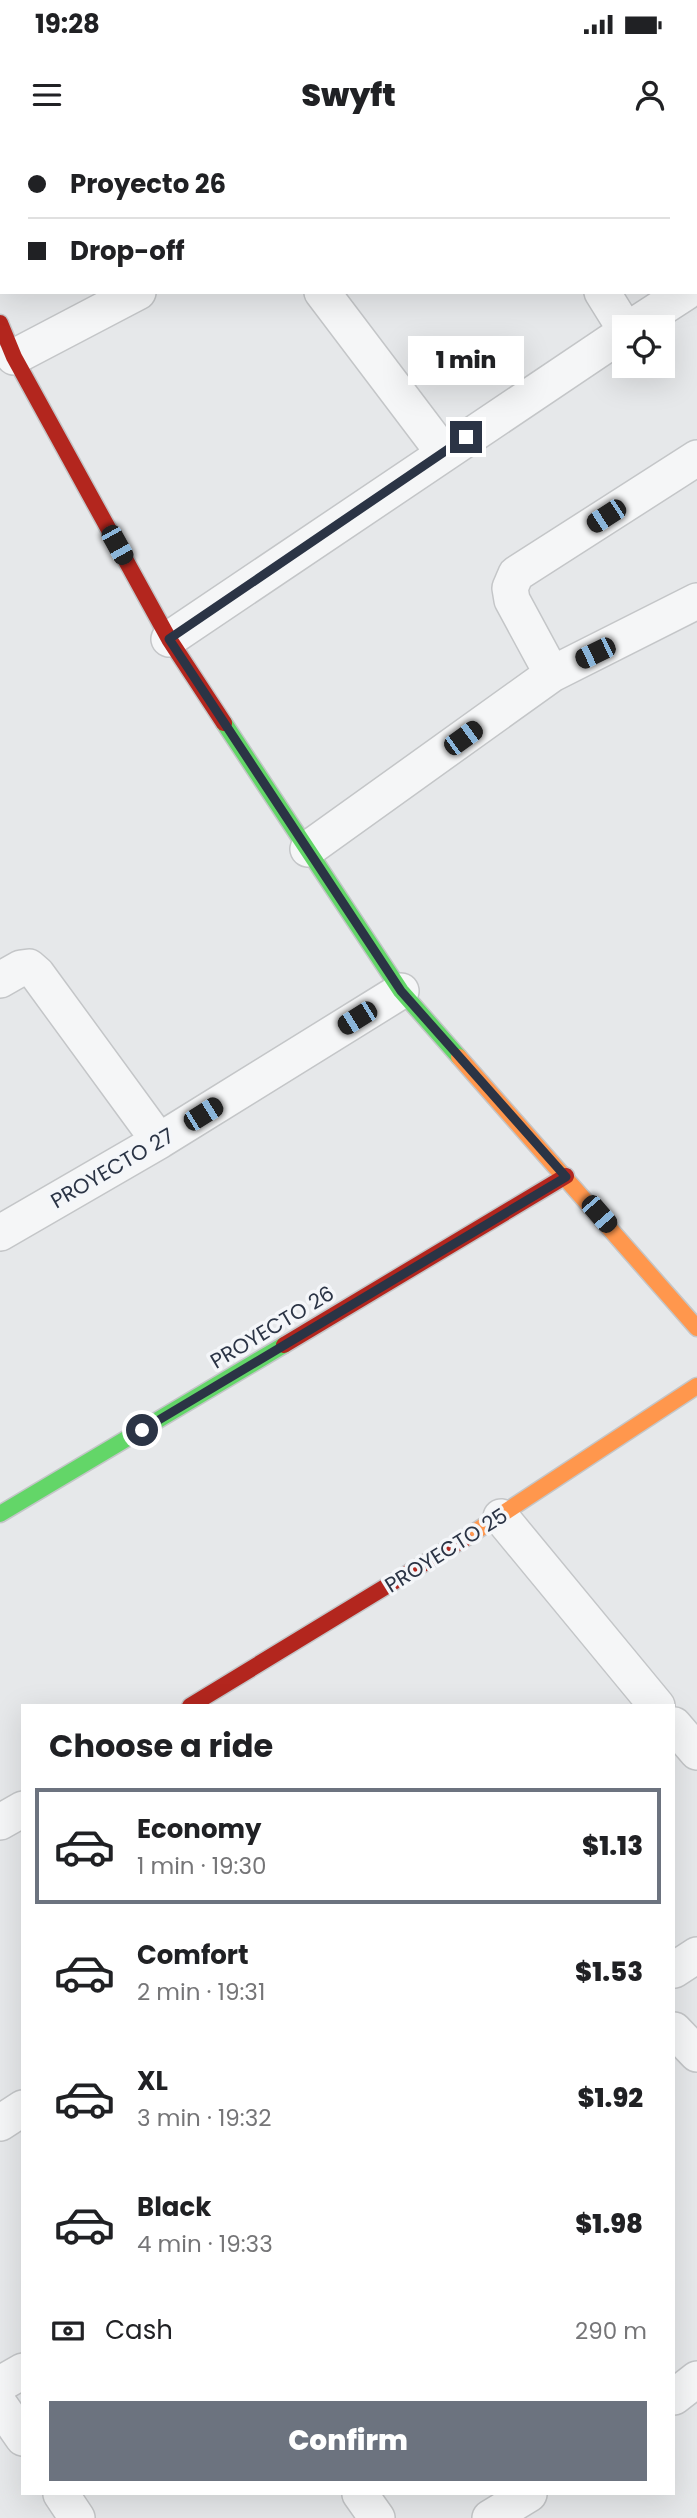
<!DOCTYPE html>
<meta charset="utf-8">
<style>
:root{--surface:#fff;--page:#f2f2f2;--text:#202124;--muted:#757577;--line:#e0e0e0;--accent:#6c737f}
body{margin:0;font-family:Poppins,sans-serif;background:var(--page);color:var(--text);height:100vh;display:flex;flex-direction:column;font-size:26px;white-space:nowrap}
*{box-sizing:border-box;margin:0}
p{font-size:23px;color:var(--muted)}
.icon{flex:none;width:38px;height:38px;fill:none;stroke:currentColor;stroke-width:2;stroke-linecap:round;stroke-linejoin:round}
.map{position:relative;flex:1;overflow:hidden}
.sheet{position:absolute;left:21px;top:1564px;width:654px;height:791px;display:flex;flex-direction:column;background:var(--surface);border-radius:0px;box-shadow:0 7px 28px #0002}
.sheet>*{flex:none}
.hud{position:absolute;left:0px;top:0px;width:698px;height:154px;box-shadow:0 7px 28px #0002;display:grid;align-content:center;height:154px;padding:0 28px;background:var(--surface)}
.buttons{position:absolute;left:612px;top:175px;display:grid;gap:14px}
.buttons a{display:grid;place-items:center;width:63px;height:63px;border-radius:0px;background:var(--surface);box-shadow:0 7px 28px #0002;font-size:35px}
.end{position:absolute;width:32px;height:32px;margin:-16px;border:9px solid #2b3445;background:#fff;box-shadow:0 0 0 4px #fff}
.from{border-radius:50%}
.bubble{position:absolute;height:49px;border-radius:0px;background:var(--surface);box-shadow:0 7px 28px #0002;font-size:23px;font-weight:800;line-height:49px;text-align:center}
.car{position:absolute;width:21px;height:42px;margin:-21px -10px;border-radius:9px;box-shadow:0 0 5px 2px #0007;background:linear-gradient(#222 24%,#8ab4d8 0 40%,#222 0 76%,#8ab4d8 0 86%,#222 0)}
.hud b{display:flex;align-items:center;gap:24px;height:66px;font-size:26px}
.hud b+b{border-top:2px solid var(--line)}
.hud i{width:18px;height:18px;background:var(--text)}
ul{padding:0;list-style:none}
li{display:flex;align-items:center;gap:21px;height:116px;margin:0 14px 10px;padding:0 14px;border:4px solid transparent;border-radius:0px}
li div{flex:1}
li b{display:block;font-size:26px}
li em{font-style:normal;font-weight:800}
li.current{border-color:var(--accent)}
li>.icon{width:63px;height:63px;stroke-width:1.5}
h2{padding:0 28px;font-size:32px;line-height:84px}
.pay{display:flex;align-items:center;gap:18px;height:77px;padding:0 28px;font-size:26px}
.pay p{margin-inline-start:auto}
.primary-button{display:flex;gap:14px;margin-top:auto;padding:14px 28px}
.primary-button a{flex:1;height:80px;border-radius:0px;background:var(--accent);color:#fff;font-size:28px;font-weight:800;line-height:80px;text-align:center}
.status{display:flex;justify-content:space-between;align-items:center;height:49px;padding:0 35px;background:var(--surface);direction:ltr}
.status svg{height:19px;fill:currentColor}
header{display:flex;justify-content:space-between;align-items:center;height:91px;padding:0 28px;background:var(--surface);font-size:32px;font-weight:800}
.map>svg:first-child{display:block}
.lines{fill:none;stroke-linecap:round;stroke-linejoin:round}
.street-casing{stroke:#c4c6c8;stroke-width:38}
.fast-casing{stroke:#c4c6c8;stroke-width:19}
.slow-casing{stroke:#c4c6c8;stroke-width:19}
.jam-casing{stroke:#c4c6c8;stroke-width:19}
.street{stroke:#f5f6f7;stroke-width:35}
.fast{stroke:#63d668;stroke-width:16}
.slow{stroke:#ff974d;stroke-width:16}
.jam{stroke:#b3261e;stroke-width:16}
.route{stroke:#2b3445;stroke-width:9}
.labels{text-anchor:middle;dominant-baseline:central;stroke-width:7;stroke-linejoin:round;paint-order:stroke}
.street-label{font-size:21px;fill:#2b3445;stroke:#f4f6f9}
</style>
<div class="status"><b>19:28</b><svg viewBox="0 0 49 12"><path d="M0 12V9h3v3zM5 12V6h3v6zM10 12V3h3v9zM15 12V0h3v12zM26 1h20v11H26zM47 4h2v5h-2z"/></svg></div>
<header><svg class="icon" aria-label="menu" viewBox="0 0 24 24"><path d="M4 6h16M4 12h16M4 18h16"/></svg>Swyft<svg class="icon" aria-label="person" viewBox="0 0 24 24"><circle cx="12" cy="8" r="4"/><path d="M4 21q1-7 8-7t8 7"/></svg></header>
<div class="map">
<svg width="697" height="2378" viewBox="0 0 697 2378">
<rect width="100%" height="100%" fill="#e6e8ea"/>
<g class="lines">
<g class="street-casing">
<path id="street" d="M222,0L223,2
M505,0L506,2
M428,2L431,0
M322,152L443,312
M602,152L625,189
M632,187L686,152
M14,217L138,152
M169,499L625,192
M552,534L512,460L510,448L516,434L697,318
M308,709L552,534L697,461
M0,840L21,828L29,827L37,834L159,1001
M0,1093L159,1001L401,851
M501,1377L657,1566
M674,1585L697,1612
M0,1682L23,1669
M674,1830L697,1815
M674,1890L697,1914
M0,1983L23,1968
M0,2244L23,2231
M674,2257L697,2239
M0,2265L23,2298
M61,2354L77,2378
M360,2354L377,2378
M490,2378L529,2354"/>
</g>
<g class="fast-casing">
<path id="fast" d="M224,583L401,851L459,917
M0,1374L284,1205"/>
</g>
<g class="slow-casing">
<path id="slow" d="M459,917L697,1188
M464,1399L697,1246"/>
</g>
<g class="jam-casing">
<path id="jam" d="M0,183L14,217L169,499L224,583
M284,1205L566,1036
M190,1566L464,1399"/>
</g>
<use href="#street" class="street"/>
<use href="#fast" class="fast"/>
<use href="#slow" class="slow"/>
<use href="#jam" class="jam"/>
</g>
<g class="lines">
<path class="route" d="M142,1290L566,1037L401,851L169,499L466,297"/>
</g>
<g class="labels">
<g class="street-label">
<text transform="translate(112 1028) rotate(-30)">PROYECTO 27</text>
<text transform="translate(272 1187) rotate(-31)">PROYECTO 26</text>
<text transform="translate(446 1410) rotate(-32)">PROYECTO 25</text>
</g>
</g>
</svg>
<div class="buttons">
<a><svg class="icon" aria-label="locate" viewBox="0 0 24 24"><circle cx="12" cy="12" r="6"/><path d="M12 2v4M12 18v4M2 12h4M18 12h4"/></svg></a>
</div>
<i class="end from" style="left:142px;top:1290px"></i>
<i class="end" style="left:466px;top:297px"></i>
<div class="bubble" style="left:408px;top:196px;width:116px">1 min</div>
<i class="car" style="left:606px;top:376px;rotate:237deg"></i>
<i class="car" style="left:117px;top:405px;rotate:151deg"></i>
<i class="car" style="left:595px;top:513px;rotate:244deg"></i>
<i class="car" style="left:463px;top:598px;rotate:54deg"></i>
<i class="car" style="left:357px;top:878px;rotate:238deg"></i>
<i class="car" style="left:203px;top:974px;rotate:58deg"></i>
<i class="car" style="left:599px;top:1074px;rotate:139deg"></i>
<div class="hud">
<b><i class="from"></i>Proyecto 26</b>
<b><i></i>Drop-off</b>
</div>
<section class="sheet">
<h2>Choose a ride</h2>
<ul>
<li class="current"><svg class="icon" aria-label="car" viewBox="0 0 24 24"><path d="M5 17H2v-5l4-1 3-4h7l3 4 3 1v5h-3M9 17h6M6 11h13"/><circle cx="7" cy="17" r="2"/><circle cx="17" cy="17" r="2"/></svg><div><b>Economy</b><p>1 min · 19:30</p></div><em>$1.13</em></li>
<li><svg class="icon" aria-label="car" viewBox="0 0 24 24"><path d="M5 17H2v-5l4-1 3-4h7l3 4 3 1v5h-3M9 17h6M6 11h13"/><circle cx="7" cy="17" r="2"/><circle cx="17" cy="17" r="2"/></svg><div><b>Comfort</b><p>2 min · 19:31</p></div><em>$1.53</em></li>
<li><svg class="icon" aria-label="car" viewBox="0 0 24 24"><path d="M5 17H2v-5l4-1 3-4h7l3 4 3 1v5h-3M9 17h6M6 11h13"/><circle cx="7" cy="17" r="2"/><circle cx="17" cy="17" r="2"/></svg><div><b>XL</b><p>3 min · 19:32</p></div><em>$1.92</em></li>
<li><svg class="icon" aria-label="car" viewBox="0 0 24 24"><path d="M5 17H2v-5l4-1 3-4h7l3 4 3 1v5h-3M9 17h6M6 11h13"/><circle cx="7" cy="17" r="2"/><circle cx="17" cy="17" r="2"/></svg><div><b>Black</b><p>4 min · 19:33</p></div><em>$1.98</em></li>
</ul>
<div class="pay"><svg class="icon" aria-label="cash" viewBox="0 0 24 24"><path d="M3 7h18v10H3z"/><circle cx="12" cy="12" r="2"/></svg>Cash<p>290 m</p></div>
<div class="primary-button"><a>Confirm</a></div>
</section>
</div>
